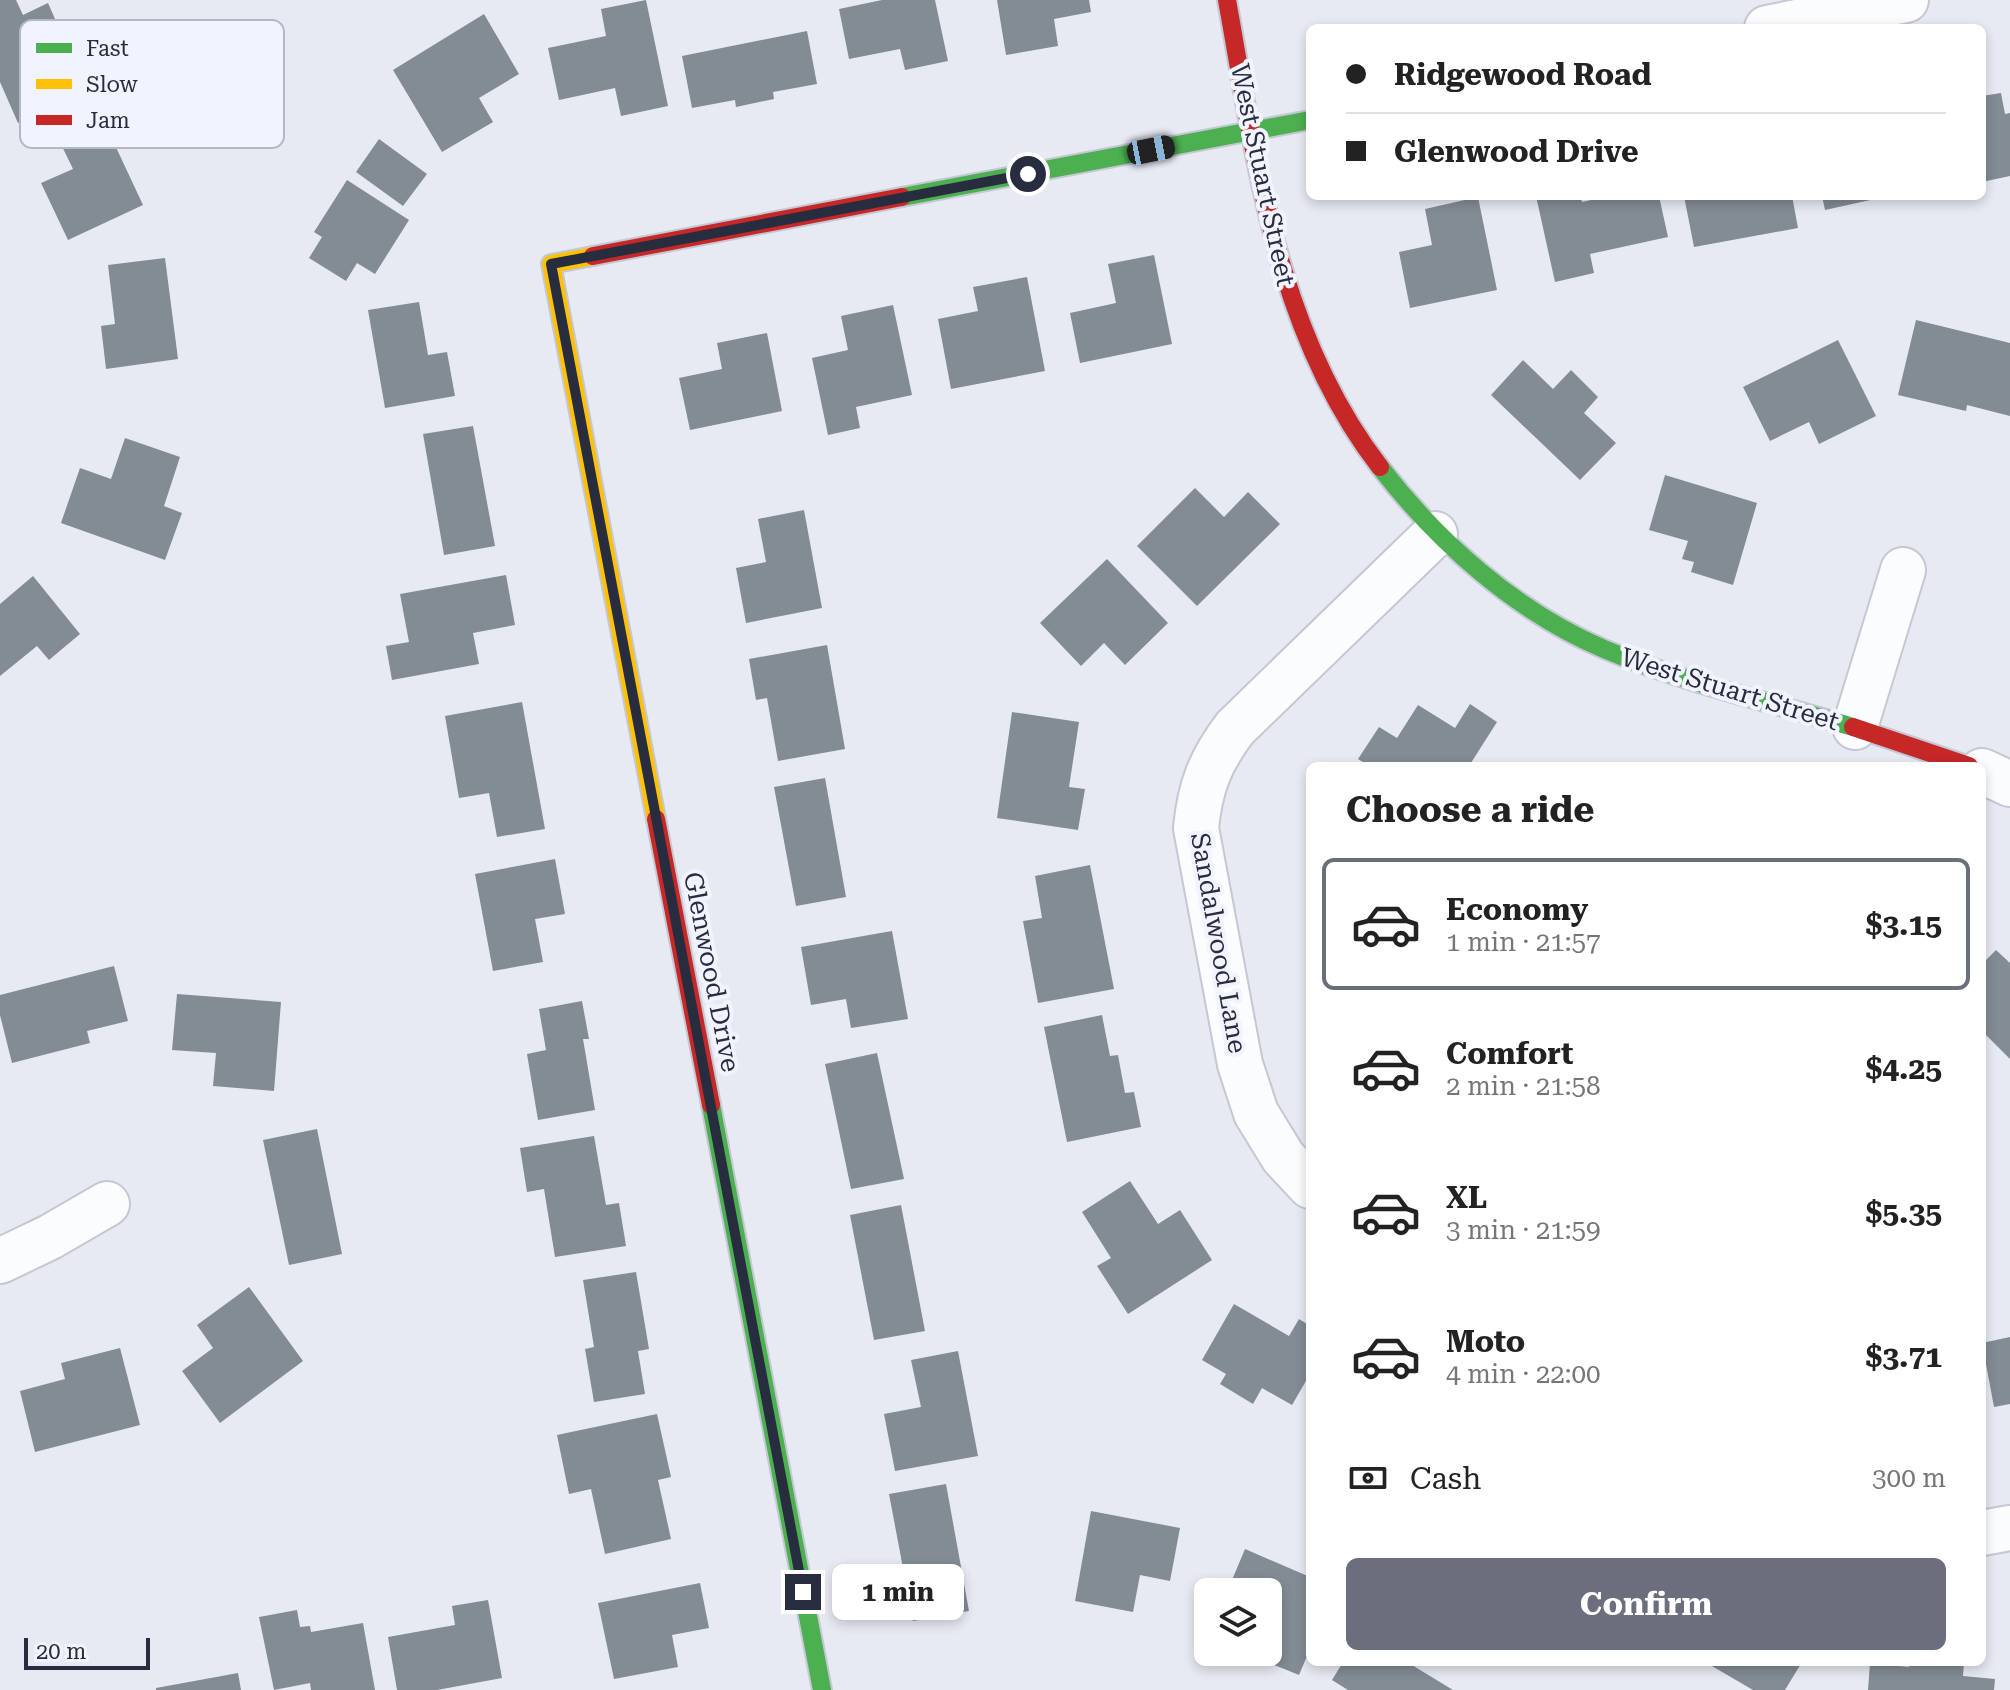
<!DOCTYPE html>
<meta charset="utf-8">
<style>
:root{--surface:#fff;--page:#f2f2f2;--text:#222;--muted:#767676;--line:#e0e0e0;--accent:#6a6e7d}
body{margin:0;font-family:"Roboto Serif",serif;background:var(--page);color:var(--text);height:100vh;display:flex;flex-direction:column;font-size:30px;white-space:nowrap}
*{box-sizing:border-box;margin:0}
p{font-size:26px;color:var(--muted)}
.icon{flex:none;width:44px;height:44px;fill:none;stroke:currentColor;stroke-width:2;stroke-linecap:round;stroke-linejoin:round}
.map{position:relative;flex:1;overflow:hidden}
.side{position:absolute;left:1306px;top:762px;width:680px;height:904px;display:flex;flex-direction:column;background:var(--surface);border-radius:12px;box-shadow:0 4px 12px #0003}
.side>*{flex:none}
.banner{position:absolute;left:1306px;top:24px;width:680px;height:176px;border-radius:12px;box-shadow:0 4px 12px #0003;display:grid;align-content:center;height:176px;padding:0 40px;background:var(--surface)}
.controls{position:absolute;left:1194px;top:1578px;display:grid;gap:16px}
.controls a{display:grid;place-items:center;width:88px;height:88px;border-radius:12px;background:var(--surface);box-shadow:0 4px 12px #0003;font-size:40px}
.scale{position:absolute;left:24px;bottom:20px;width:126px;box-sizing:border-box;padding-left:8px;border:4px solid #272c3e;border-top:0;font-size:22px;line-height:28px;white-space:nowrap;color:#272c3e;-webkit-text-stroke:6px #f1f4fe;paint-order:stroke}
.end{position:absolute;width:36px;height:36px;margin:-18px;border:10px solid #272c3e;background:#fff;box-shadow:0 0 0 4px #fff}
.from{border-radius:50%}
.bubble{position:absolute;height:56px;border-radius:12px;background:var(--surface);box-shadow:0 4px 12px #0003;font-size:26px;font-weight:700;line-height:56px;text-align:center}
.car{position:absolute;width:24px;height:48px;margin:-24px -12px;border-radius:10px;box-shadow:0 0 6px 2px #0007;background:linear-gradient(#222 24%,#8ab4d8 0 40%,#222 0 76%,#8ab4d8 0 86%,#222 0)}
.banner b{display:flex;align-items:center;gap:28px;height:76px;font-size:30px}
.banner b+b{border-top:2px solid var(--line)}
.banner i{width:20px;height:20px;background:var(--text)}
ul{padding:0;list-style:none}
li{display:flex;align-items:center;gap:24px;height:132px;margin:0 16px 12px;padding:0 24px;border:4px solid transparent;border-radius:12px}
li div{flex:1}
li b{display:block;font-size:30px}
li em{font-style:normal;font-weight:700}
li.current{border-color:var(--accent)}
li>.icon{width:72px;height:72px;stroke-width:1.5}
h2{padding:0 40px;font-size:36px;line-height:96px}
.pay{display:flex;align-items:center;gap:20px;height:88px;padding:0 40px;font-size:30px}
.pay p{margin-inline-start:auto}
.action{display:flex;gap:16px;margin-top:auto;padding:16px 40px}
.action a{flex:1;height:92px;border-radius:12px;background:var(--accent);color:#fff;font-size:32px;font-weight:700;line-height:92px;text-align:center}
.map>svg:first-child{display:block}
.building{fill:#838b95}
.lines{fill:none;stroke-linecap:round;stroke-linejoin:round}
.street-casing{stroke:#c4c8d4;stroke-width:48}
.fast-casing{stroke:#c4c8d4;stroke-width:22}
.slow-casing{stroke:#c4c8d4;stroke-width:22}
.jam-casing{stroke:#c4c8d4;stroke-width:22}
.street{stroke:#fbfcfd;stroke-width:44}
.fast{stroke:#4caf50;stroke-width:18}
.slow{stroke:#ffc107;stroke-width:18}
.jam{stroke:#c62828;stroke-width:18}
.route{stroke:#272c3e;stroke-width:10}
.labels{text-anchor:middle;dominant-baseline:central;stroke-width:8;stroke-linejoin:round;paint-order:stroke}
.street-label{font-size:26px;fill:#272c3e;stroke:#f1f4fe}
.key{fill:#f1f4fe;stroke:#b4b8c4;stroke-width:2}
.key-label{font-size:22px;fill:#272c3e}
</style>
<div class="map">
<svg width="2010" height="1690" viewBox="0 0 2010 1690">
<rect width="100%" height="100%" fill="#e7eaf3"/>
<path class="building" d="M0,0H16L23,15L48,3L73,60L53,68L67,102L18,123L0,82Z
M646,0L668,106L621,116L615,88L559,100L548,48L606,36L601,9Z
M882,0H935L948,61L905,70L900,49L849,59L839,9Z
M997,0H1089L1091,12L1054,19L1058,46L1006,55Z
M484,14L519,74L479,98L493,122L442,152L393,70Z
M807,31L817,84L773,92L774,99L736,107L735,100L692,108L682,56Z
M2001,93L2005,114L2010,113V176L1982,182V96Z
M100,113L143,205L68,240L41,183L73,169L56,134Z
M379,139L427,174L403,206L356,172Z
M347,180L409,220L375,274L357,263L346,281L309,258L322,237L314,232Z
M1536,196H1580L1582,202L1610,196H1659L1668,237L1590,254L1594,273L1555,282Z
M1684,196H1792L1798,228L1694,247Z
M1822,196H1884V197L1825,210Z
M1478,197L1497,290L1410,308L1399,252L1432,245L1425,209Z
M1154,255L1172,344L1080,363L1070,313L1116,303L1108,264Z
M165,258L178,359L106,369L101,326L115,324L108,265Z
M1027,277L1045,371L951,389L938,319L978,311L973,287Z
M419,302L428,355L447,352L455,396L385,408L368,310Z
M893,305L912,395L856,407L860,428L828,435L812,358L848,350L841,316Z
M1916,320L2010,343V416L1967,405L1966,411L1898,395Z
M767,333L782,411L690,430L679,378L722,369L717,343Z
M1838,340L1876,416L1819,444L1809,422L1770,441L1743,387Z
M1523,360L1553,389L1571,370L1598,397L1584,413L1616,443L1580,480L1491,395Z
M473,426L495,546L444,555L423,434Z
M125,438L180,457L164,506L182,513L165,560L61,523L80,468L111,479Z
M1665,475L1757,503L1733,585L1691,572L1694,562L1682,559L1688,541L1649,530Z
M1195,488L1224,517L1248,492L1280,524L1197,606L1137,546Z
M804,510L822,608L746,623L736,568L766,562L758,519Z
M1107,559L1168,623L1125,665L1104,643L1081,666L1040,623Z
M506,575L515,625L473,633L479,664L392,680L386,646L409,642L400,594Z
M33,576L80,634L49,660L37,646L0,676V604Z
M827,645L845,749L778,761L767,698L756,700L749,659Z
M522,702L545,829L497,837L489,793L459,798L445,716Z
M1470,704L1497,722L1469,766H1369L1358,759L1379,727L1397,738L1418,705L1455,728Z
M1012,712L1079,722L1069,787L1085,789L1078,830L997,818Z
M825,778L846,897L796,906L774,787Z
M555,859L565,914L535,919L543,962L493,971L475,874Z
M1090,865L1114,989L1038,1003L1023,921L1042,918L1035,876Z
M892,931L908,1019L851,1028L846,999L811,1005L801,947Z
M1996,950L2010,963V1059L1982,1031V964Z
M114,966L128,1021L87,1031L90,1043L12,1063L0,1015V995Z
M177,994L281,1002L274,1091L213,1086L216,1053L172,1050Z
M582,1001L589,1039H583L595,1110L538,1120L527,1054L546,1050L539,1009Z
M1102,1015L1110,1056L1118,1055L1125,1093L1134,1092L1141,1127L1067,1142L1044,1027Z
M877,1053L904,1179L851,1189L825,1064Z
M317,1129L342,1254L289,1265L263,1140Z
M594,1136L606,1205L619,1203L626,1246L555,1257L544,1189L527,1192L520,1148Z
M1130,1181L1158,1224L1180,1210L1212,1260L1128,1314L1097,1266L1111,1258L1082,1212Z
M901,1205L925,1331L874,1340L850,1215Z
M636,1272L649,1349L638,1351L645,1394L594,1402L585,1349L594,1347L583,1280Z
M249,1287L303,1361L220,1423L182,1371L213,1348L197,1325Z
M1234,1304L1289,1336L1299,1319L1310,1326V1374L1292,1405L1262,1388L1253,1404L1220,1384L1226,1374L1202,1360Z
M2010,1337V1404L1994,1407L1982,1343Z
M120,1348L140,1425L35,1452L20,1391L65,1379L61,1363Z
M958,1351L978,1456L895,1471L884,1414L921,1407L911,1360Z
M657,1414L671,1477L658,1480L671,1539L605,1554L591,1489L569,1494L557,1435Z
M946,1484L969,1611L913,1621L889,1494Z
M1091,1511L1180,1528L1170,1581L1140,1575L1133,1612L1075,1601Z
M1245,1549L1310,1577V1649L1299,1675L1250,1655L1268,1652V1592H1227Z
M700,1583L709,1628L672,1635L678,1667L614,1679L598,1603Z
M488,1600L502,1678L437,1690H397L388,1637L455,1625L452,1606Z
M297,1610L300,1627L310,1626L311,1632L363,1623L375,1690H311L310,1683L274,1690L259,1617Z
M1343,1662H1407L1453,1690H1348L1332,1680Z
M1705,1662H1802L1785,1690H1753Z
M1909,1662H1964L1963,1676L1995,1679L1994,1690H1868L1870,1663L1909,1667Z
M238,1673L241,1690H156V1688Z"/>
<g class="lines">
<g class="street-casing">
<path id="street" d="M1767,28L1906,0
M1855,727L1903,570
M1982,771L2010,784
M1310,1186L1283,1157L1256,1113L1240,1064L1196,828C1200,787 1210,761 1235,728L1435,534
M0,1261L50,1237L107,1204
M1982,1533L2010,1528"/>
</g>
<g class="fast-casing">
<path id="fast" d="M902,197L1310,120
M1380,467C1438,542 1515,611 1604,649C1684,683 1770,702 1853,727
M711,1105L822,1690"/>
</g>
<g class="slow-casing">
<path id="slow" d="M593,256L551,264L656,819"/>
</g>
<g class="jam-casing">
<path id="jam" d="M1227,0C1256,161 1277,334 1380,467
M593,256L902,197
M1853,727L1969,766
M656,819L711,1105"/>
</g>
<use href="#street" class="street"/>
<use href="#fast" class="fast"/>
<use href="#slow" class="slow"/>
<use href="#jam" class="jam"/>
</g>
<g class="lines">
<path class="route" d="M803,1592L551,264L1028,174"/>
</g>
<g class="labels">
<g class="street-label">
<text transform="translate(1263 175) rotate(78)">West Stuart Street</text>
<text transform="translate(1730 689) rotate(17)">West Stuart Street</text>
<text transform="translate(1219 943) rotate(80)">Sandalwood Lane</text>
<text transform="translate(712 972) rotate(79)">Glenwood Drive</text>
</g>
</g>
<rect x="20" y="20" width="264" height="128" rx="12" class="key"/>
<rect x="36" y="43" width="36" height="10" fill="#4caf50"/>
<rect x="36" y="79" width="36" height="10" fill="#ffc107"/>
<rect x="36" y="115" width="36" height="10" fill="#c62828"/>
<g class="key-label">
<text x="86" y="56">Fast</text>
<text x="86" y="92">Slow</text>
<text x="86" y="128">Jam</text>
</g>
</svg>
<div class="controls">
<a><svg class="icon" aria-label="layers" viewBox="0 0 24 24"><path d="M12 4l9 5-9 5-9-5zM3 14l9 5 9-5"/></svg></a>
</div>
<div class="scale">20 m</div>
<i class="end from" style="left:1028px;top:174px"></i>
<i class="end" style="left:803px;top:1592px"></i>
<div class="bubble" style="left:832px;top:1564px;width:132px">1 min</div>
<i class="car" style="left:1151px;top:150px;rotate:79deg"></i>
<div class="banner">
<b><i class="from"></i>Ridgewood Road</b>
<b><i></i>Glenwood Drive</b>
</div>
<section class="side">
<h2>Choose a ride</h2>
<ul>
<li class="current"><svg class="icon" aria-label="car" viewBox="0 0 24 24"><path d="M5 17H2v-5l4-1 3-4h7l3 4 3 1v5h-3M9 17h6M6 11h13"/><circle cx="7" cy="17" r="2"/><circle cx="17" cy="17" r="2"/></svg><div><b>Economy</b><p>1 min · 21:57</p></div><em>$3.15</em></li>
<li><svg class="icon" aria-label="car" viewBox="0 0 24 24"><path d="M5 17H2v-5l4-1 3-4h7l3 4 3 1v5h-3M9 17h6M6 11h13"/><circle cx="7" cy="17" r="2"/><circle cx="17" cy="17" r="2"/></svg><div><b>Comfort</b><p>2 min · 21:58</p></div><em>$4.25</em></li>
<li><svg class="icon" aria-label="car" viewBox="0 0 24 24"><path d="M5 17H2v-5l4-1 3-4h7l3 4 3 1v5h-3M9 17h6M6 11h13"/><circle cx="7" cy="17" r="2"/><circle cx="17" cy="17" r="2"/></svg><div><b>XL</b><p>3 min · 21:59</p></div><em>$5.35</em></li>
<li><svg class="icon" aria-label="car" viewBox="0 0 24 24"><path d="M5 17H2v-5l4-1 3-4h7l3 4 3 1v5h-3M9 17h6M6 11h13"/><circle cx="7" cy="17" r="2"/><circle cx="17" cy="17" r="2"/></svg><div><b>Moto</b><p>4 min · 22:00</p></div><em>$3.71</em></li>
</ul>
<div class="pay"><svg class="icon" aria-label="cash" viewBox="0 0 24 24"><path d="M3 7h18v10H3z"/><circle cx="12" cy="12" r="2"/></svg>Cash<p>300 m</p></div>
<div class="action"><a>Confirm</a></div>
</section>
</div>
